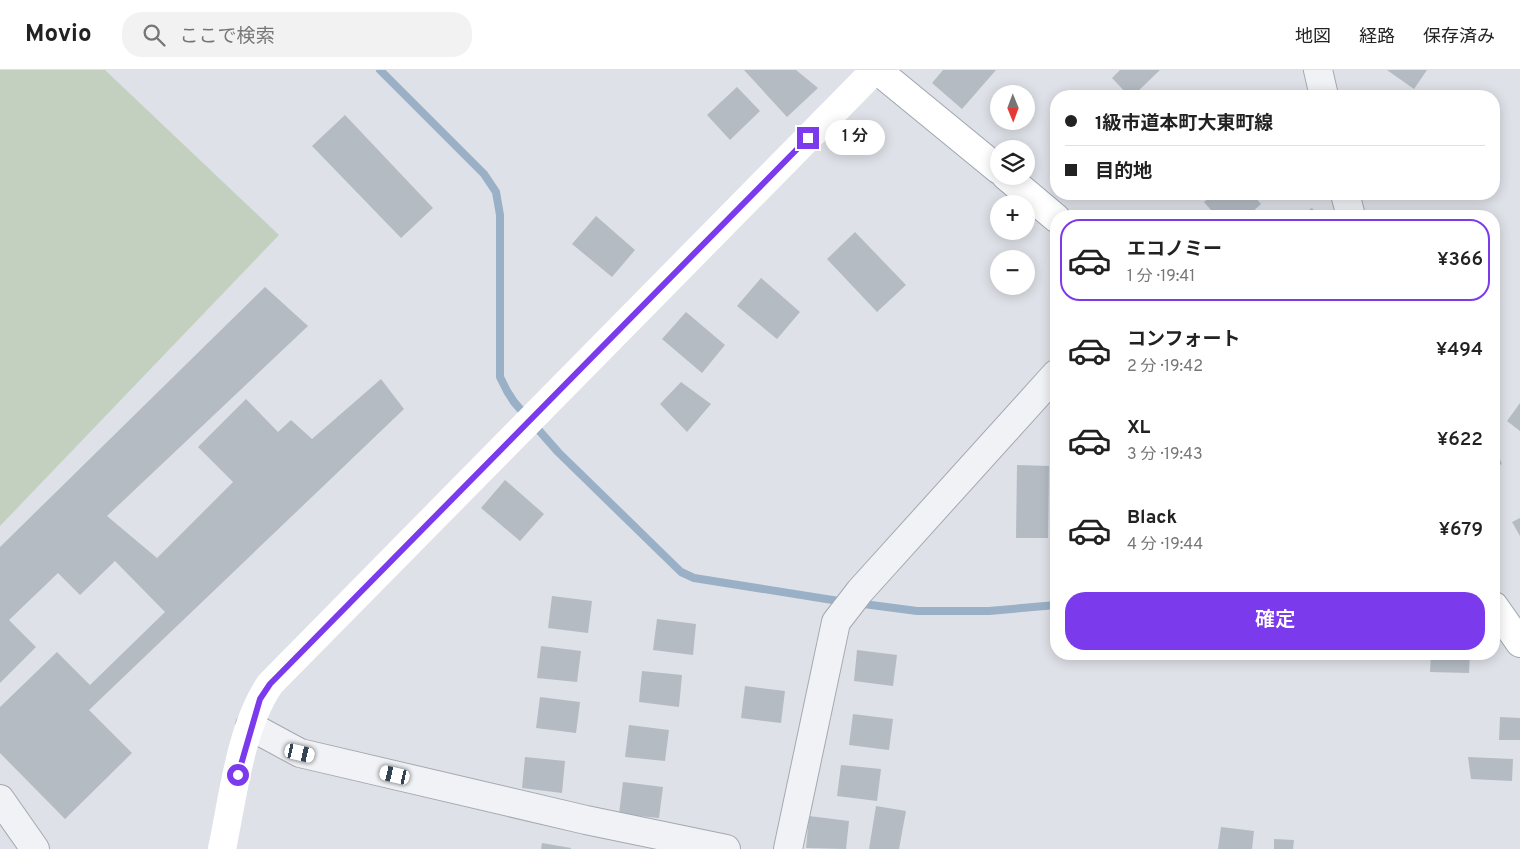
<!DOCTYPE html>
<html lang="ja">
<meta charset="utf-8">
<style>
:root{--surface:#fff;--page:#f2f2f2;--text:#222;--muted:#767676;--line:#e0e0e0;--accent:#7c3aed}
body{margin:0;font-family:Overpass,"Noto Sans JP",sans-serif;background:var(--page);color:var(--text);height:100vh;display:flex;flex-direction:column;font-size:19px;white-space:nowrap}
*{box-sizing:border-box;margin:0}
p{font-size:16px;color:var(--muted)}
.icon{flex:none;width:28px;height:28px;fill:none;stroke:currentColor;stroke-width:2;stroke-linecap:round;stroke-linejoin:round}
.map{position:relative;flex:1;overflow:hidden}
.sheet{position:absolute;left:1050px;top:140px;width:450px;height:450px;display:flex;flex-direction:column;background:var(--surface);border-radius:20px;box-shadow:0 2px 12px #0003}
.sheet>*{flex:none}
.banner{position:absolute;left:1050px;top:20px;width:450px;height:110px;border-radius:20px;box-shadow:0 2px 12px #0003;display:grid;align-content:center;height:110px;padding:0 15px;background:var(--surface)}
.needle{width:32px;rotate:179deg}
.buttons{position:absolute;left:990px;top:15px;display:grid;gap:10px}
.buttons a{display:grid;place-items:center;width:45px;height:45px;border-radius:50%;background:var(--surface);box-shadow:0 2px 12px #0003;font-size:25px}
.end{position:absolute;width:22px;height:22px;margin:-11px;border:6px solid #7c3aed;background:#fff;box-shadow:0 0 0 2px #fff}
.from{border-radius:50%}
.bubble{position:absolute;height:35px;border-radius:18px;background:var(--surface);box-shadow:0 2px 12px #0003;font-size:16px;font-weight:600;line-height:35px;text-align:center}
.car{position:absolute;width:15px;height:30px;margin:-15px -8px;border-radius:6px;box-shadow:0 0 4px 1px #0007;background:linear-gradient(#fff 24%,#345 0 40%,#fff 0 76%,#345 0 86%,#fff 0)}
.banner b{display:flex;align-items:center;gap:18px;height:48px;font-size:19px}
.banner b+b{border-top:1px solid var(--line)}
.banner i{width:12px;height:12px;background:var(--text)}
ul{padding:9px 0 0;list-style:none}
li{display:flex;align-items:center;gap:15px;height:82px;margin:0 10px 8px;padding:0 5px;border:2px solid transparent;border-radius:20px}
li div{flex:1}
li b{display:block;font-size:19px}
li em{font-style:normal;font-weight:600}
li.current{border-color:var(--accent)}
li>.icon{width:45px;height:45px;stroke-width:1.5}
.cta{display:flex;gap:10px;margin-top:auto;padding:10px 15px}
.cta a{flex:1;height:58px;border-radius:20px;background:var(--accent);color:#fff;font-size:20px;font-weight:600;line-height:58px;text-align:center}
header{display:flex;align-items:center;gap:30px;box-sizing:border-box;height:70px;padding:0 25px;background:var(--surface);border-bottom:1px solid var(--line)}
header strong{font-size:24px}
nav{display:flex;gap:28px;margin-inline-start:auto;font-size:18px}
.search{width:350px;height:45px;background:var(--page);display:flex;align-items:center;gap:12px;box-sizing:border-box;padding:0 18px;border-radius:20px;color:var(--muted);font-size:19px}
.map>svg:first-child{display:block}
.green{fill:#c4d0bf}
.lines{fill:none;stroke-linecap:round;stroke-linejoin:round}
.stream{stroke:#9ab0c6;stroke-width:8}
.building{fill:#b5bbc3}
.street-casing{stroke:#a4a8b1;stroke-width:30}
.primary-casing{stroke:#9da6b2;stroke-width:30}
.street{stroke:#f0f2f5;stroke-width:28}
.secondary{stroke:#fff;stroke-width:28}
.primary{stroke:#fff;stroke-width:28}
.route{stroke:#7c3aed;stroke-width:6}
</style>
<header>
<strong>Movio</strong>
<div class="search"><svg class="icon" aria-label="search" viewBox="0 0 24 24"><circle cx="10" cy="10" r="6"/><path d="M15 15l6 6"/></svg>ここで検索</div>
<nav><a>地図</a><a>経路</a><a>保存済み</a></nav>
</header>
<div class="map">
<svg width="1520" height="779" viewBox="0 0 1520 779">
<rect width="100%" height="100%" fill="#dee1e7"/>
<path class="green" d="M0,0H105L279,165L0,456Z"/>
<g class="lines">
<path class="stream" d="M380,0L484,104L496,122L500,145V307L507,321L514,332L558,382L681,502L694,508L845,532
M856,533L917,541H989L1056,535"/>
</g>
<path class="building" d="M744,0H796L818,18L787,47Z
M943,0H996L962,39L932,13Z
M1120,0H1160L1133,26H1129L1112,8Z
M1387,0H1427L1414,19Z
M737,17L760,41L730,70L707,45Z
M345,45L433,138L401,168L312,76Z
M1214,124H1252L1261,134L1248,146H1216L1204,132Z
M1312,138L1318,146H1299Z
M596,146L635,180L612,207L572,174Z
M855,162L906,215L877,242L827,189Z
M761,208L800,242L777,269L737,236Z
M265,217L308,256L107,446L157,488L233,412L198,377L246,329L278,362L291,350L312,369L381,309L404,339L89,640L132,683L65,749L0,683V637L57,582L90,615L165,542L115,491L80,525L58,503L9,550L36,577L0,613V477Z
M686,242L725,275L702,303L662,269Z
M681,312L711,334L687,362L660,334Z
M1520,333V361L1507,351Z
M1494,376L1502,394L1494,398Z
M1017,395L1049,396L1048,468H1016Z
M505,410L544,444L520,471L481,438Z
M1520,448V466L1512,452Z
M552,526L592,531L588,563L548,558Z
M657,549L696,554L693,585L653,580Z
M541,576L581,581L577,612L537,608Z
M857,580L897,585L893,616L854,611Z
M1431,584H1470L1469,603L1430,602Z
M642,601L682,605L679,637L639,632Z
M745,616L785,621L781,653L741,648Z
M540,627L580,632L576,663L536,658Z
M853,644L893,649L889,680L849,675Z
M1500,647L1520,648V670H1499Z
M629,655L669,660L665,691L625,687Z
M525,687L565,691L562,723L522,718Z
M1468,687L1513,689L1512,711L1471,709Z
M841,695L881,699L877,731L837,726Z
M623,712L663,717L659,748L619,744Z
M876,736L906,741L899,779H869Z
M809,746L849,751L846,779L806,778Z
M1221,757L1254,761L1252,779H1218Z
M1274,769L1294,770L1293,779H1274Z
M542,773L571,778V779H541Z"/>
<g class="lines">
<g class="street-casing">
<path id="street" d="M1318,0L1324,26
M1345,124L1351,146
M250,656L300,683L586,750L726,779
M0,729L35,779
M788,779L836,552L860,521L1056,304"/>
</g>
<g class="primary-casing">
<path id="primary" d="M877,0L999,100
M1006,106L1056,148
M1494,536L1520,573"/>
</g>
<use href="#street" class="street"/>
<path class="secondary" d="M222,779C233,727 240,658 270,614L875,0"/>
<use href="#primary" class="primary"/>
</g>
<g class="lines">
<path class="route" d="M238,705L260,629L270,614L808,68"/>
</g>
</svg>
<div class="buttons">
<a><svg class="needle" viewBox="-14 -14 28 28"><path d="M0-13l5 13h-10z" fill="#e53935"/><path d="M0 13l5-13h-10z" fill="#767676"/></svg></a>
<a><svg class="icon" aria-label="layers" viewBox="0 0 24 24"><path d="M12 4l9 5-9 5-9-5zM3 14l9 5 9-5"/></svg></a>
<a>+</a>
<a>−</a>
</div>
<i class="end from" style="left:238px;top:705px"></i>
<i class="end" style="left:808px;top:68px"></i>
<div class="bubble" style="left:825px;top:50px;width:60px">1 分</div>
<i class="car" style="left:300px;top:683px;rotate:103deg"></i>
<i class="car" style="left:395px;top:705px;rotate:283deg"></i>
<div class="banner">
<b><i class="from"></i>1級市道本町大東町線</b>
<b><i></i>目的地</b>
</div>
<section class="sheet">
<ul>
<li class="current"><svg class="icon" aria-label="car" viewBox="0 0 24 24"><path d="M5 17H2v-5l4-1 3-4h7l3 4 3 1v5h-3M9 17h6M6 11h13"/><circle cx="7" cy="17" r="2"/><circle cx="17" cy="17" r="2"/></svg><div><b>エコノミー</b><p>1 分 · 19:41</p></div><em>¥366</em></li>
<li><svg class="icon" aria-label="car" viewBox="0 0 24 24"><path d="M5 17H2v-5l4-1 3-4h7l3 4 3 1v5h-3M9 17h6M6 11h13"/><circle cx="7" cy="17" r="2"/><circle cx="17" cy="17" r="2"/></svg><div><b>コンフォート</b><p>2 分 · 19:42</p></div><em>¥494</em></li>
<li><svg class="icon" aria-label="car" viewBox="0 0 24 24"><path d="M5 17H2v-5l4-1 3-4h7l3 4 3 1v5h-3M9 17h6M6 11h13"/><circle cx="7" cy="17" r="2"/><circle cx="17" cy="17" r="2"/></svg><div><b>XL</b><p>3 分 · 19:43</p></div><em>¥622</em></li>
<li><svg class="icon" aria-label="car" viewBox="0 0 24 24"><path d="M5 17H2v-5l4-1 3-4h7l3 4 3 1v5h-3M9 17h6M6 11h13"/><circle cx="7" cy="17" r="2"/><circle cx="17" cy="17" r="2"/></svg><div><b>Black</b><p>4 分 · 19:44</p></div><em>¥679</em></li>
</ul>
<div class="cta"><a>確定</a></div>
</section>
</div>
